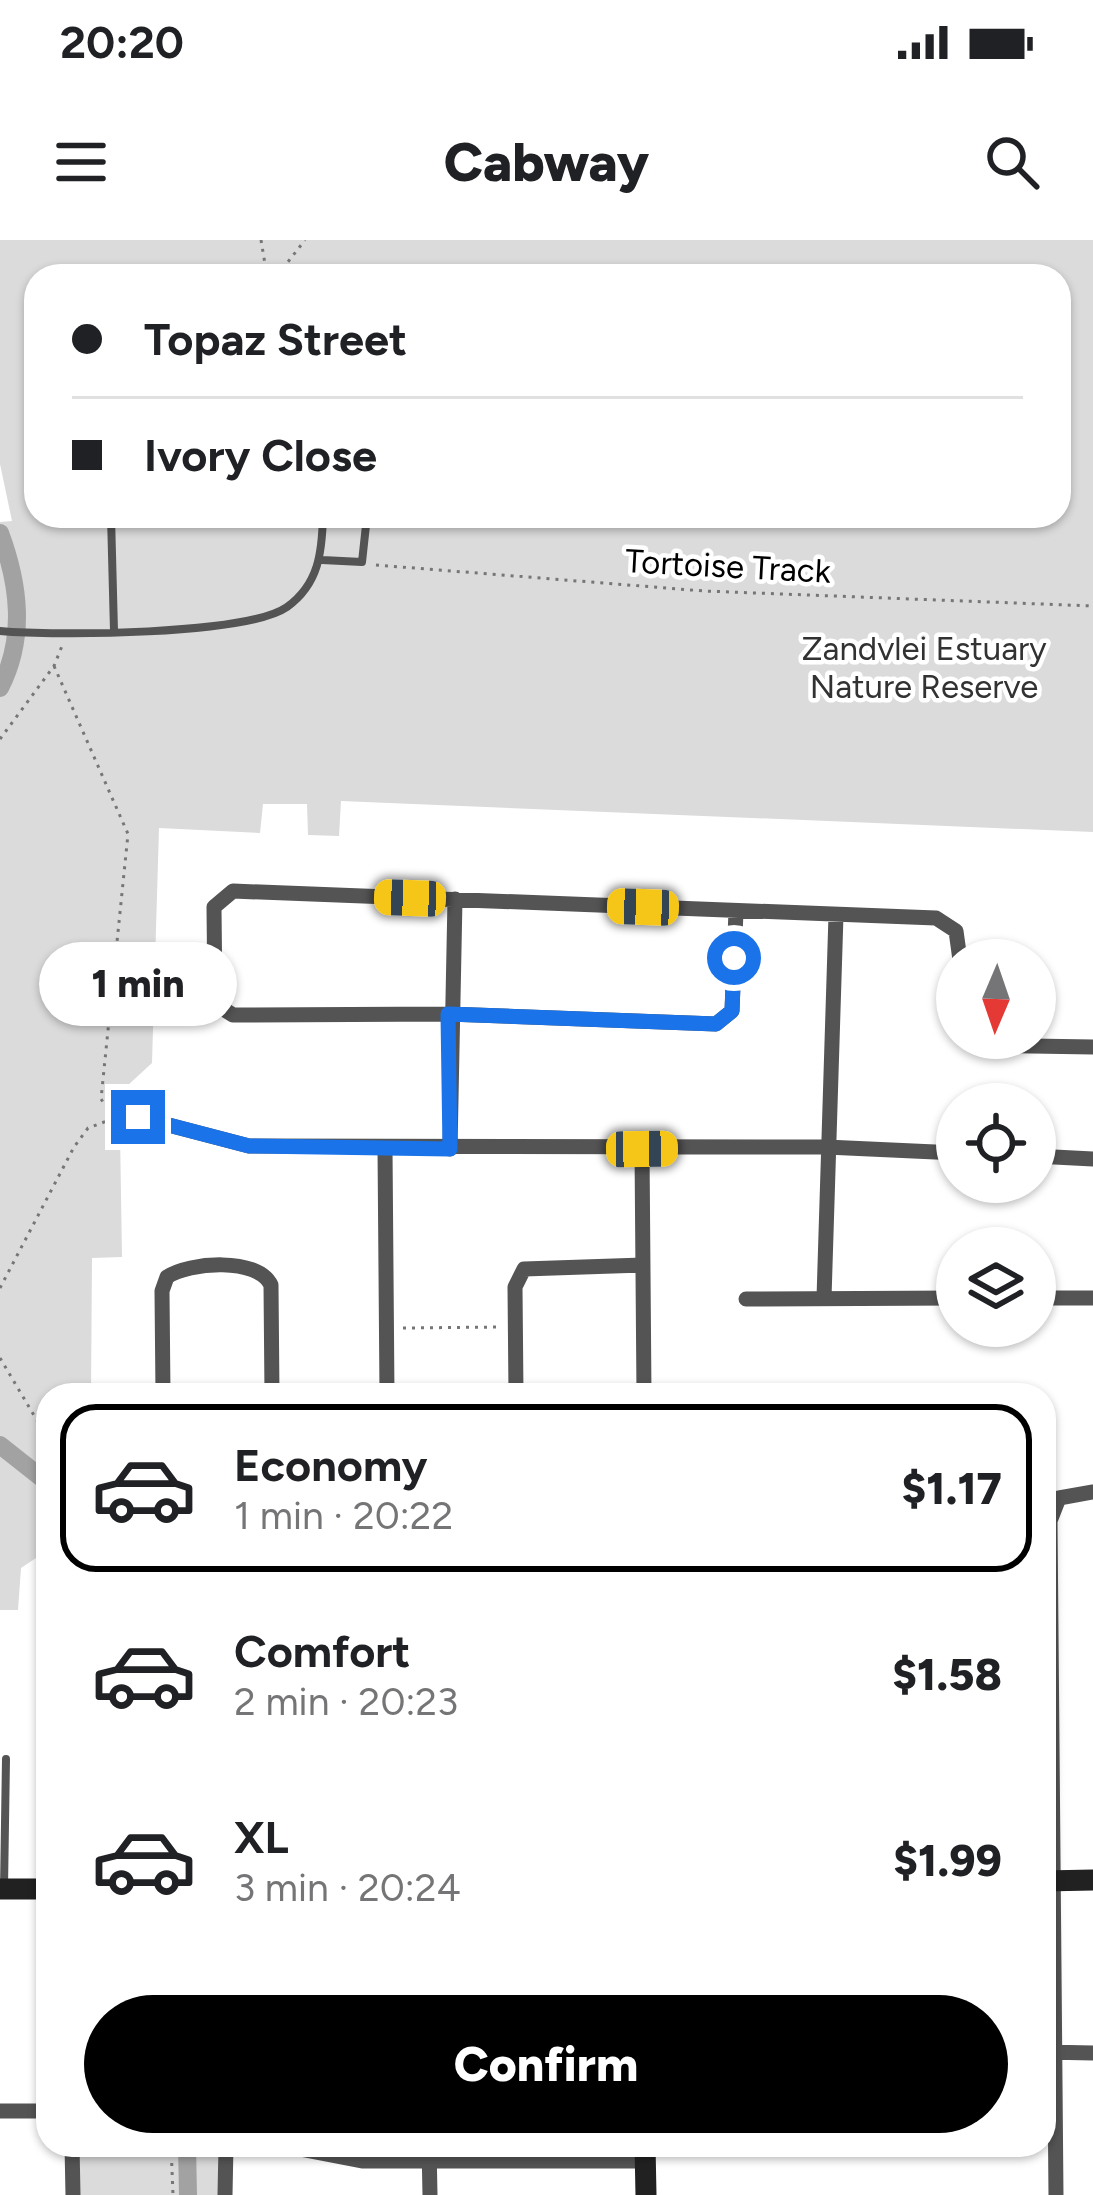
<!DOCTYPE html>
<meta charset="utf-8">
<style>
:root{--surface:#fff;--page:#f2f2f2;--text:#202124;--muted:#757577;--line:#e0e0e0;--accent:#000}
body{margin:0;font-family:Figtree,sans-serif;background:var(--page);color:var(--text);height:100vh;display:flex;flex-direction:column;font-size:45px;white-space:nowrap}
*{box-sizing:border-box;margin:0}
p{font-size:39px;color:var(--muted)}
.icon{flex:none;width:66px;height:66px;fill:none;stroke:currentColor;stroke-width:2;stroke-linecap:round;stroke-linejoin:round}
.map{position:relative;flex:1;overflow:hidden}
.details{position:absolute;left:36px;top:1143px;width:1020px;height:774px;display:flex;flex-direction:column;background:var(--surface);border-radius:36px;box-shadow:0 3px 9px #0004}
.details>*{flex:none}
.guide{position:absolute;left:24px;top:24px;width:1047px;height:264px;border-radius:36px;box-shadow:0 3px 9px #0004;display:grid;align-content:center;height:264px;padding:0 48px;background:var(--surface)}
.needle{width:78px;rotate:182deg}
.controls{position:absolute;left:936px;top:699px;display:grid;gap:24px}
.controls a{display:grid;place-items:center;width:120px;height:120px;border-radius:50%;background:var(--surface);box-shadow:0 3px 9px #0004;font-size:60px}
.end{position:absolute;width:54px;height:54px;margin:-27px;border:15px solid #1a73e8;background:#fff;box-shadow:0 0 0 6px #fff}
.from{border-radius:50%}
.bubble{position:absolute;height:84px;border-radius:42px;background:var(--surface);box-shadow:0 3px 9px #0004;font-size:39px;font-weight:800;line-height:84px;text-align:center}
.car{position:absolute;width:36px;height:72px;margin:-36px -18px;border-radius:15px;box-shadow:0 0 9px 3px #0007;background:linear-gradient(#f5c518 24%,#345 0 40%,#f5c518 0 76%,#345 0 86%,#f5c518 0)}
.guide b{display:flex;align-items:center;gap:42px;height:114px;font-size:45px}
.guide b+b{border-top:3px solid var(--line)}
.guide i{width:30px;height:30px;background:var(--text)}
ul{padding:21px 0 0;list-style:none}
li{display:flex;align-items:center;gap:36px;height:168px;margin:0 24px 18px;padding:0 24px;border:6px solid transparent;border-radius:36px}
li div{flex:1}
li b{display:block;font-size:45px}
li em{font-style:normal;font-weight:800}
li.current{border-color:var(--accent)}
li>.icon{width:108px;height:108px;stroke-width:1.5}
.action{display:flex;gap:24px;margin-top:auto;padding:24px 48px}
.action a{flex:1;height:138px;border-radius:72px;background:var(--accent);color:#fff;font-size:48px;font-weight:800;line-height:138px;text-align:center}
.status{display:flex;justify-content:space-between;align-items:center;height:84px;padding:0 60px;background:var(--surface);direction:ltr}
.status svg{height:33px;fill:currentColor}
header{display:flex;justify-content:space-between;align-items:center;height:156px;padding:0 48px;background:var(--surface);font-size:54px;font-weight:800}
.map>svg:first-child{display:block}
.green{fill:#dbdbdb;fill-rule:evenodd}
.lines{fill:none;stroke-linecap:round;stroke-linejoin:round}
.canal{stroke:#a2a2a2;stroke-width:18}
.path{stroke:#767676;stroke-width:3;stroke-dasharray:3 6;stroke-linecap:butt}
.lane{stroke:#545454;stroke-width:8}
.street{stroke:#545454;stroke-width:15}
.secondary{stroke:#212121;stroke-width:21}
.route{stroke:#1a73e8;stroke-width:15}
.labels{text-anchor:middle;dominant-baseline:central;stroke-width:9;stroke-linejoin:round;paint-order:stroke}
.street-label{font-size:33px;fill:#000;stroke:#fff}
.park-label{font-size:33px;fill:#323232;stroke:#fff}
</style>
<div class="status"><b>20:20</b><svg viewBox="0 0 49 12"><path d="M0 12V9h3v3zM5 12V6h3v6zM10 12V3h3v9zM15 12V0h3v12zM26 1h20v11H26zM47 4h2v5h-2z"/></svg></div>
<header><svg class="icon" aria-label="menu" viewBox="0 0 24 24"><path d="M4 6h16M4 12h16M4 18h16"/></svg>Cabway<svg class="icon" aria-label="search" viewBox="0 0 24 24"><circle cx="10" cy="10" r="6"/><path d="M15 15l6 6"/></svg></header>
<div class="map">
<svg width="1093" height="1955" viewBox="0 0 1093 1955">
<rect width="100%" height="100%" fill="#fff"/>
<path class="green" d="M0,0H1093V592L341,561L339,596L308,595L307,564H263L260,593L159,588L152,823L127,846L120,892L122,1017L92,1018L91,1155H48V1310L21,1328L18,1370H0V282L12,281L0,224ZM36,36H1059V276H36Z
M79,1905H218V1955H79Z"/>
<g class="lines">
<path class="canal" d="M0,293C19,344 26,397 0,448
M0,1205L48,1243
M187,1905L188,1955"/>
<path class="path" d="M261,0L267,36
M277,36L305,0
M376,325L704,351L1093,366
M54,426L128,594L101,859L112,875L124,876
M0,499L54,426L62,406
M0,1048L74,907L88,888L115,878
M403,1088L502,1087
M0,1118L48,1199
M171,1905L173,1955"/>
<path class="lane" d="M111,276L114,391
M322,320L362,322L367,276
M0,391C53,396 247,395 287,367C319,344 322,312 323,276
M4,1648L6,1519"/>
<path class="street" d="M736,671L732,771L716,784L448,774L233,775L215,764L214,667L233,651L936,678L956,691L960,720
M966,798L980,805L1093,807
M138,877L249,906L826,907L957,913
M385,908L387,1155
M450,909L455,659
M642,909L644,1155
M1035,916L1093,919
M824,1058L836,675
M1035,1058H1093
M746,1059L957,1058
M163,1155L162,1051L167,1037C189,1022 258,1017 271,1045L272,1155
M516,1155L515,1047L524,1029L643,1025
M1044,1812L1093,1813
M0,1871H48
M72,1905L73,1955
M279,1905L362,1921H646
M429,1905L430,1955
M225,1955L226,1905
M1056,1955L1050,1281L1059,1258L1093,1252"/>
<path class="secondary" d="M1044,1641L1093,1640
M0,1649H48
M645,1905L646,1955"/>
</g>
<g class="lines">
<path class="route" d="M138,877L249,906L450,909L448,774L716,784L732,771L734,718"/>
</g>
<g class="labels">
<g class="street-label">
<text transform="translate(728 326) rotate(3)">Tortoise Track</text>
</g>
<g class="park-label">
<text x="924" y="408">Zandvlei Estuary<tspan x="924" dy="38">Nature Reserve</tspan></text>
</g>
</g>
</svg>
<div class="controls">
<a><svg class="needle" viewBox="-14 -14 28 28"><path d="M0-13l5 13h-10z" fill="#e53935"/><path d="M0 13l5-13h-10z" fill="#757577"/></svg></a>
<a><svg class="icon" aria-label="locate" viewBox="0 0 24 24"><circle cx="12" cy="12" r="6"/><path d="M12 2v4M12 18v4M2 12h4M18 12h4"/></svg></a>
<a><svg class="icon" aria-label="layers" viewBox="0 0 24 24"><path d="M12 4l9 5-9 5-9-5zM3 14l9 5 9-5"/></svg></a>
</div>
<i class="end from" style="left:734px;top:718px"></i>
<i class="end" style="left:138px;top:877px"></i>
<div class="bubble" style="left:39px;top:702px;width:198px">1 min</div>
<i class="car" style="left:410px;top:658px;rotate:272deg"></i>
<i class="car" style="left:643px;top:667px;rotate:272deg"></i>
<i class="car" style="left:642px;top:909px;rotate:89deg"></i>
<div class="guide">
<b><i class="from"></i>Topaz Street</b>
<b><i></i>Ivory Close</b>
</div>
<section class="details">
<ul>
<li class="current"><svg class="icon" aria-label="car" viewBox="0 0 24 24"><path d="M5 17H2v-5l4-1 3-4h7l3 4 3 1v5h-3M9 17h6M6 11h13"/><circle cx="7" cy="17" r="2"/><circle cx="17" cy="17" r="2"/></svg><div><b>Economy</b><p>1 min · 20:22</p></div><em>$1.17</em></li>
<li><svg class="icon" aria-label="car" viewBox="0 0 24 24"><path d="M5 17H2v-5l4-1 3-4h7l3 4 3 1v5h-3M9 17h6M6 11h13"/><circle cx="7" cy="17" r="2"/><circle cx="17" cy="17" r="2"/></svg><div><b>Comfort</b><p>2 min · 20:23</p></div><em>$1.58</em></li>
<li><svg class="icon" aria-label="car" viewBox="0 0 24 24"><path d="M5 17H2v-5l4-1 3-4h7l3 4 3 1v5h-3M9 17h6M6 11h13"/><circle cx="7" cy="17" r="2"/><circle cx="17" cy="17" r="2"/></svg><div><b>XL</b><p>3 min · 20:24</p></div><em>$1.99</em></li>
</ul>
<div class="action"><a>Confirm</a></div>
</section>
</div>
